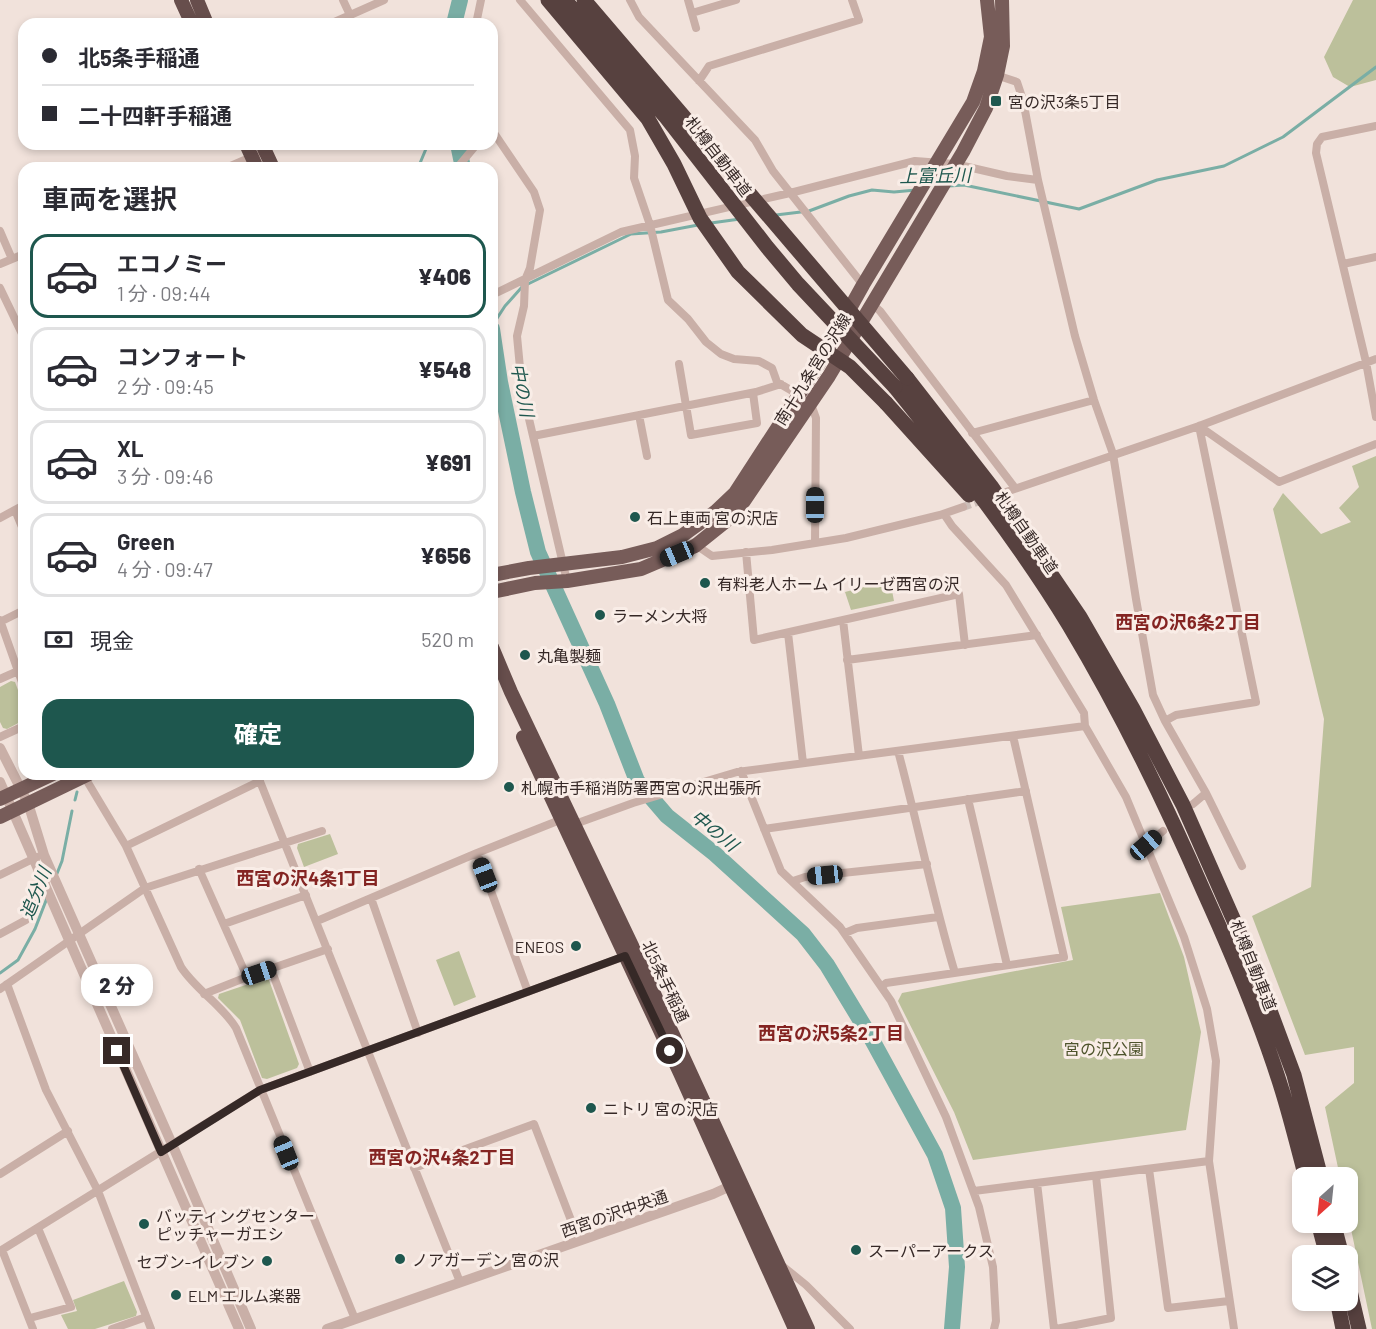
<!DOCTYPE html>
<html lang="ja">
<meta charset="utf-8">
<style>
:root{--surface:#fff;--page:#f2f2f3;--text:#2b2b33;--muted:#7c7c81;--line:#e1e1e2;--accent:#1e574e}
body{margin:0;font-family:Barlow,"Noto Sans JP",sans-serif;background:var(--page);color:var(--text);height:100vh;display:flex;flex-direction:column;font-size:22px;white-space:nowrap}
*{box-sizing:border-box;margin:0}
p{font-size:20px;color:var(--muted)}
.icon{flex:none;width:33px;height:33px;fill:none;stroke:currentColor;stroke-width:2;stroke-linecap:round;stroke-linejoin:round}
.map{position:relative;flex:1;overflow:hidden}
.sheet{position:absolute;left:18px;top:162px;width:480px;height:618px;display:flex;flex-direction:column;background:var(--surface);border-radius:18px;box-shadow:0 3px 9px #0003}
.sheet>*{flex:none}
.hud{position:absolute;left:18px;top:18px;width:480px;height:132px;border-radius:18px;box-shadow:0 3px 9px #0003;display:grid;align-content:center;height:132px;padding:0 24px;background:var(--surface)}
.needle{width:39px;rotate:207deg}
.buttons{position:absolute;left:1292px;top:1167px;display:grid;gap:12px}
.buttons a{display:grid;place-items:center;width:66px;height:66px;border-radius:12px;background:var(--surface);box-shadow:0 3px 9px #0003;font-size:30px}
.end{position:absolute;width:27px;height:27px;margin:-14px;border:8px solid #362927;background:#fff;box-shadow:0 0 0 3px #fff}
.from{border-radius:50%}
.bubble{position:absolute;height:42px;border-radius:18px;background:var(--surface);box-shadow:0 3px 9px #0003;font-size:20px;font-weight:800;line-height:42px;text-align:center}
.car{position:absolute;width:18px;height:36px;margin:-18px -9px;border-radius:8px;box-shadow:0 0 4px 2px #0007;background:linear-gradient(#222 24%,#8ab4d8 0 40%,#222 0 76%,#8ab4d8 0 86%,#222 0)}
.hud b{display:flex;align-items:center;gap:21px;height:57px;font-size:22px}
.hud b+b{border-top:2px solid var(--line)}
.hud i{width:15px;height:15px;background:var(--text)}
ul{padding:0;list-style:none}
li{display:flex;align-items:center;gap:18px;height:84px;margin:0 12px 9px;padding:0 12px;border:3px solid var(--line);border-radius:18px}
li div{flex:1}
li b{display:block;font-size:22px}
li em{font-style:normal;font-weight:800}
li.current{border-color:var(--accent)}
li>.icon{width:54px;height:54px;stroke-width:1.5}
h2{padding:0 24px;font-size:27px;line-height:72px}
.pay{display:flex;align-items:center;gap:15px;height:66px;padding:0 24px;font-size:22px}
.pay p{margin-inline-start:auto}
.primary-button{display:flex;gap:12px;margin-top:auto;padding:12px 24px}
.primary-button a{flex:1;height:69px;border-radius:18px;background:var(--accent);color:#fff;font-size:24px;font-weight:800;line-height:69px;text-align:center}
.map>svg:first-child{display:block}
.green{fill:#bcc09b}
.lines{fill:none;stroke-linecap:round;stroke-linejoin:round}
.stream{stroke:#7aaea5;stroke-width:3}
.river{stroke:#7aaea5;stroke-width:16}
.minor-tunnel{stroke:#ccbdb7;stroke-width:8;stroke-dasharray:8 4;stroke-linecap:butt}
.minor{stroke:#c9afa7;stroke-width:8}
.tertiary{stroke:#c9afa7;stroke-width:10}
.primary{stroke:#775c59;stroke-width:14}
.trunk{stroke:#674e4c;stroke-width:14}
.motorway{stroke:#57413f;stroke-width:15}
.motorway-bridge{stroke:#57413f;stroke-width:15}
.route{stroke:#362927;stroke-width:8}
.poi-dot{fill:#1e574e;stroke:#f9ede7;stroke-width:2}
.labels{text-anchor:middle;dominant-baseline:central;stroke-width:6;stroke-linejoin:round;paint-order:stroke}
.poi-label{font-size:16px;fill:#362927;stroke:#f9ede7;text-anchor:start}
.street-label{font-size:16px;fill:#362927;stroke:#f9ede7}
.park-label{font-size:16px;fill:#4e542c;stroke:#f9ede7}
.water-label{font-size:18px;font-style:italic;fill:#1e574e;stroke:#f9ede7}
.neighbourhood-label{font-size:18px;font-weight:bold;fill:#842422;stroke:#f9ede7}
</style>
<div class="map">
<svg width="1376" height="1329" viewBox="0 0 1376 1329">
<rect width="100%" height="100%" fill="#f1e2db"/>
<path class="green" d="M1353,0H1376V80L1350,87L1333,77L1324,57Z
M1376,456V1329H1372L1347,1210V1178L1340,1177L1325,1107L1354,1083V1047L1305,1055L1252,916L1311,887L1324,719L1273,509L1283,493L1321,534L1351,522L1339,508L1359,487L1352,466Z
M890,580L894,601L851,610L845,592Z
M11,681L15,682L24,706V720L7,729L3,728L0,722V687Z
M330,834L338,854L304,867L297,848L298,844Z
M1160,893L1184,957L1201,1032L1186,1130L973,1160L954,1112L898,1001L902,993L1073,960L1061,907Z
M459,951L476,997L454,1006L436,960Z
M263,979L269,980L299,1064L297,1068L267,1079L262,1078L240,1020L218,998L219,994Z
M124,1281L137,1312L136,1316L95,1329H68L61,1315L77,1311L73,1300Z"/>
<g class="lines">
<path class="stream" d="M418,168L428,144
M949,186L964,185L1079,209L1157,180L1224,166L1283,137L1376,67
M776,215L809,211L849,196L872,190L894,192L916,190
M711,223L740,219
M528,284L631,234L661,232L698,225
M492,326L505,306L522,287
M75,800L77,792
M56,876L62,861L72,811
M0,973L18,960L35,929L47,898"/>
<path class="river" d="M454,24L460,0
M458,144L463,168
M492,329L500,382L523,492L538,552L607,704L637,781L667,816L715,854L803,934L827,965L870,1036L935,1155L953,1208L957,1267L952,1329"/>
<path class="minor-tunnel" d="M963,507L985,499"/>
<path class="minor" d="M343,0L350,15
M520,0L630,130L635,156L634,178L650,225L668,300L688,319L706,342L721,354L734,359L759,361L772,368L777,382L799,395
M630,0L639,17L755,140L773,171L863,285
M688,0L696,28
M692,13L736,0
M330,24L384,0
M476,24L481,0
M993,74L1017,82L1023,100L1038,180L1075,336L1094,400L1113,454L1136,599L1153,695L1165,721L1206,793L1242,866
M699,81L709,66L859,20L852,0
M1376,126L1322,137L1317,144L1316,153L1366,362L1376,417
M492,130L534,192L540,210L530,268L525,280L524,306L517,336L522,389L567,581
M226,168L256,155
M457,168L477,144
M0,231L12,259
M0,264L24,254
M1343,264L1376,257
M0,288L24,338
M492,295L621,232L790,193L915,161L955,164L1007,176L1038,180
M872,304L880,311L1015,488
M679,364L691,435L757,423L753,393
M811,404L816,418L815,543
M639,415L647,456
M1199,426L1279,482L1376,444
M972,433L1094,400
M533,436L756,392L781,384
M1006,492L1199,426L1376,359
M15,510L24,532
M944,514L952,526L1006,585L1084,713L1085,726L1126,797L1184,937L1207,1009L1216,1061L1209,1161L1234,1329
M0,518L24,505
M693,543L712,556L772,550L846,538L940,515L963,507
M746,552L754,640L959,594L965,645
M0,620L24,688
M843,620L859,756
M0,622L24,610
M788,633L803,763
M847,660L1037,635
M0,679L18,671
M1165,721L1176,715L1256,702L1199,426
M0,737L24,726
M898,751C918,825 933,900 955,973
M741,771L781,871L840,927L891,1001L946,1117L979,1207L993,1267L996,1321L994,1329
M257,774L460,1282
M84,776L126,846L181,967C196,990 222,1005 236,1028L355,1319
M968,799L1007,965
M1193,804L1206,793
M575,824L633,803L737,772L1085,726
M764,829L1026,791
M1146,845L1163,831
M126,846L260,781
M477,853L528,992
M199,869L247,977
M0,875L37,857
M793,881L805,877L927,864
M371,898L418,1033
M317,921L477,853L560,820
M224,924L306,895
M845,933L857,928L938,917
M0,934L26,920L45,884L50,868
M271,969L310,1072
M7,984L46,1090L98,1191L151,1329
M882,987L886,983L1064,957L1013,736
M0,989L145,888L322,831
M204,994L247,977L328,949
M414,1168L534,1124L579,1241
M1149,1169L1168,1308L1229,1301
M0,1174L68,1131
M1037,1183L1054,1329
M974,1191L1209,1161
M2,1250L33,1329
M0,1251L260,1090L628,955
M780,1264L806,1285L850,1329
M30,1318L71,1307L38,1228
M112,1329L146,1317
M1056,1329L1111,1318L1096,1176"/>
<path class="tertiary" d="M0,748L28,803L44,855L172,1144L251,1329
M0,782L239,1329
M327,1329L713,1194L737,1183"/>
<path class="primary" d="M492,575L529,568L622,557L657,548L683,535L715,512L735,493L817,367L863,285L973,102L984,71L991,37L987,0
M492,592L535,583L567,581L641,569L695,546L725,522L744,501L829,376L963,152L986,108L997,75L1003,46L1002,0
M0,799L53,774
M0,817L89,774"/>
<path class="trunk" d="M181,0L192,24
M197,0L207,24
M246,144L257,168
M262,144L273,168
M492,647L511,692L635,952L808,1329
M523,737L680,1073L795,1329"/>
<path class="motorway" d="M907,378L991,486L1080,617L1133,709L1183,805L1250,957L1294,1075L1321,1178
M895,387C956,463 1018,541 1069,625C1120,710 1164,800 1204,892C1233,956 1261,1022 1282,1090C1291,1119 1298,1148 1306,1178
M886,403L969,495
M1318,1222L1327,1256
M1333,1222L1342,1256
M1347,1278L1359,1329
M1337,1300L1343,1329"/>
<path class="motorway-bridge" d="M548,0L648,119L674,164L700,218L738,272L802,335L850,367L886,403
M565,0L665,116L767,247L798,284L895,387
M584,0L907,378"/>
</g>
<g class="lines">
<path class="route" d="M117,1051L161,1152L260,1090L625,956L670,1051"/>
</g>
<g class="poi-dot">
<rect x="990" y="95" width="12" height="12" rx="3"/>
<circle cx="635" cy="517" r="6"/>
<circle cx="705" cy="583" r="6"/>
<circle cx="600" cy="615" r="6"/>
<circle cx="525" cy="655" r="6"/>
<circle cx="509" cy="787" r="6"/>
<circle cx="576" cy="946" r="6"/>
<circle cx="591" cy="1108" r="6"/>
<circle cx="144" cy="1224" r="6"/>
<circle cx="856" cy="1250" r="6"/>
<circle cx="400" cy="1259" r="6"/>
<circle cx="267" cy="1261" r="6"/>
<circle cx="176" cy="1295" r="6"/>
</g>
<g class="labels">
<g class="poi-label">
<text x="1008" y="101">宮の沢3条5丁目</text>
<text x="647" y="517">石上車両 宮の沢店</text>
<text x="717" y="583">有料老人ホーム イリーゼ西宮の沢</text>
<text x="612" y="615">ラーメン大将</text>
<text x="537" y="655">丸亀製麺</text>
<text x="521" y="787">札幌市手稲消防署西宮の沢出張所</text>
<text x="564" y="946" text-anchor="end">ENEOS</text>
<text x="603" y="1108">ニトリ 宮の沢店</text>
<text x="156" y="1215">バッティングセンター<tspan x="156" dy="18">ピッチャーガエシ</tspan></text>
<text x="868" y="1250">スーパーアークス</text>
<text x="412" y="1259">ノアガーデン 宮の沢</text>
<text x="255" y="1261" text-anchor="end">セブン-イレブン</text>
<text x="188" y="1295">ELM エルム楽器</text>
</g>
<g class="street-label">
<text transform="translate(719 156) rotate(52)">札樽自動車道</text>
<text transform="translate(812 369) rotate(-58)">南十九条宮の沢線</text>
<text transform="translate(1027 532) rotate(55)">札樽自動車道</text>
<text transform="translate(1254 965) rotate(68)">札樽自動車道</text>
<text transform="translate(666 981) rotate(65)">北5条手稲通</text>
<text transform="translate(614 1213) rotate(-19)">西宮の沢中央通</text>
</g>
<g class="park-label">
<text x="1104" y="1048">宮の沢公園</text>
</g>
<g class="water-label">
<text transform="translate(935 175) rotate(-1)">上富丘川</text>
<text transform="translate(523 390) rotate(79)">中の川</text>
<text transform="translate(715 830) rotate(39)">中の川</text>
<text transform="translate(35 893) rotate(-68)">追分川</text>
</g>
<g class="neighbourhood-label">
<text x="1188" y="622">西宮の沢6条2丁目</text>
<text x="308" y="878">西宮の沢4条1丁目</text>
<text x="831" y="1033">西宮の沢5条2丁目</text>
<text x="442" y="1157">西宮の沢4条2丁目</text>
</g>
</g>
</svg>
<div class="buttons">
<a><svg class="needle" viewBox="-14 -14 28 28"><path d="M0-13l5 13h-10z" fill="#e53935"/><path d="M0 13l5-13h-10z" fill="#7c7c81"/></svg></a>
<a><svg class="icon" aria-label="layers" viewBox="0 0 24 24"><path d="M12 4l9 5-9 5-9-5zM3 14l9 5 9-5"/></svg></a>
</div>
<i class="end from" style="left:670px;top:1051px"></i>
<i class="end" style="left:117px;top:1051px"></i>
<div class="bubble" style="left:81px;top:964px;width:72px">2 分</div>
<i class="car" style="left:815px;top:505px;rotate:0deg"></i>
<i class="car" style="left:677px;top:554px;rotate:247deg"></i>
<i class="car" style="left:1146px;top:845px;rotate:49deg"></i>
<i class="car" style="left:485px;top:875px;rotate:339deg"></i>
<i class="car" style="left:825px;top:875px;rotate:264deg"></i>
<i class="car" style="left:259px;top:973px;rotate:71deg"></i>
<i class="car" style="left:286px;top:1153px;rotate:338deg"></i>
<div class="hud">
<b><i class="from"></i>北5条手稲通</b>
<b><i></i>二十四軒手稲通</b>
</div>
<section class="sheet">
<h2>車両を選択</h2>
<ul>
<li class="current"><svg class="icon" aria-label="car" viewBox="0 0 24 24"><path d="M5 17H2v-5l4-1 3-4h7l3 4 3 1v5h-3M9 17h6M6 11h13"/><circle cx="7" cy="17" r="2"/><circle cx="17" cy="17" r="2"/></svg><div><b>エコノミー</b><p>1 分 · 09:44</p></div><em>¥406</em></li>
<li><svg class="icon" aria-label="car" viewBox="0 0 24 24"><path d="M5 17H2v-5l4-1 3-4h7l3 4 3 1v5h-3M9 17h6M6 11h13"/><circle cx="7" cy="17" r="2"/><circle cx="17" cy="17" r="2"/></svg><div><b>コンフォート</b><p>2 分 · 09:45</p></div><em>¥548</em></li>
<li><svg class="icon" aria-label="car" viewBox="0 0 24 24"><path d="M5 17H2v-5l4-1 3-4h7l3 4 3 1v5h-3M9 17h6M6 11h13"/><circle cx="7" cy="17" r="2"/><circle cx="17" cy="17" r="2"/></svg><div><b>XL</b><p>3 分 · 09:46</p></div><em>¥691</em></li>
<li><svg class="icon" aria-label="car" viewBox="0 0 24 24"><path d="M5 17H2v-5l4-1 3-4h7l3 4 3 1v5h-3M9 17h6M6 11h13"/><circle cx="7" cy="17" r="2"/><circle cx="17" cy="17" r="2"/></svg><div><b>Green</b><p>4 分 · 09:47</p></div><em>¥656</em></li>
</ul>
<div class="pay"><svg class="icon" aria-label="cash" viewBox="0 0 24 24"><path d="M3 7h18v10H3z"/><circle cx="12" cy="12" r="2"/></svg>現金<p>520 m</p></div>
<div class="primary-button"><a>確定</a></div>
</section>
</div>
